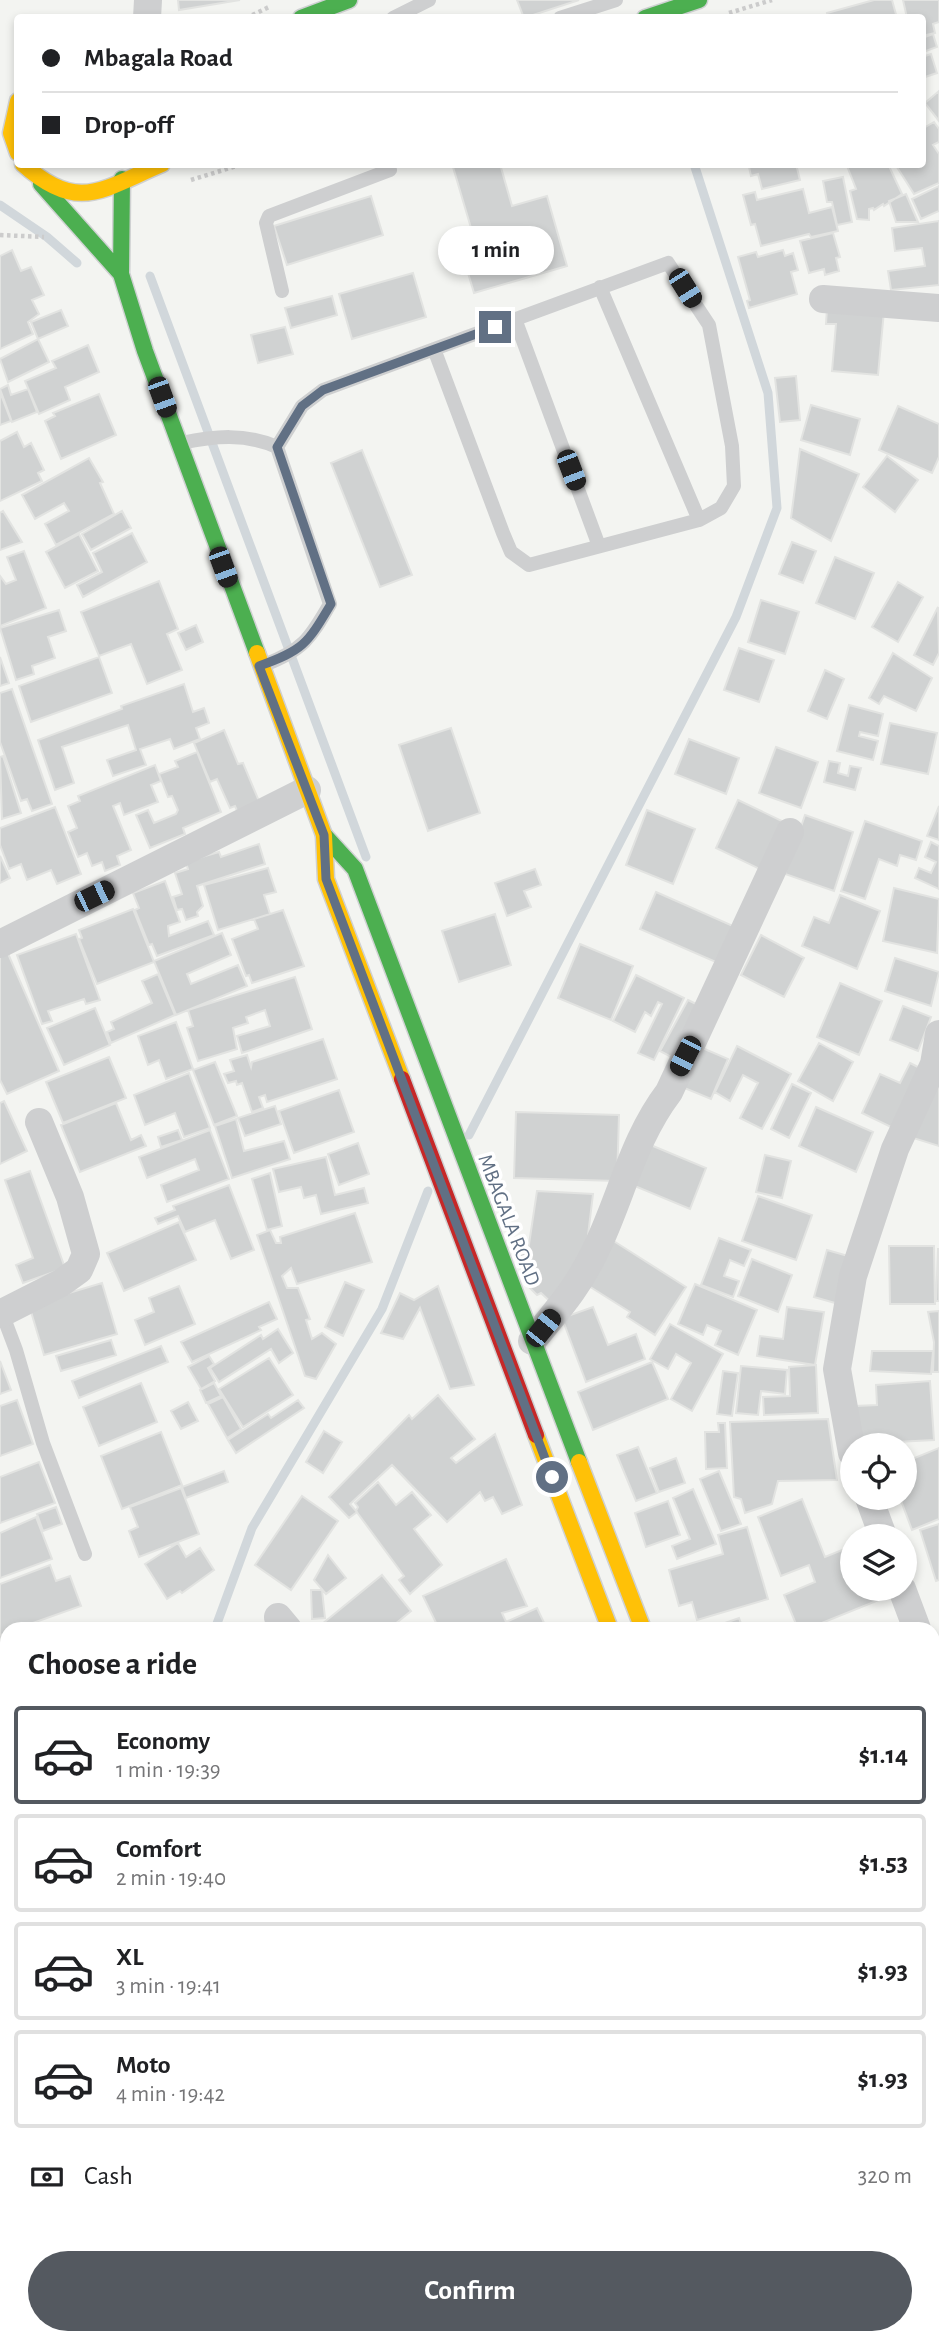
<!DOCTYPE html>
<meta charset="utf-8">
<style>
:root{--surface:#fff;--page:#f6f6f6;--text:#202124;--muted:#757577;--line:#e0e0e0;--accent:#545960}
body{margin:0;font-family:"Alegreya Sans",sans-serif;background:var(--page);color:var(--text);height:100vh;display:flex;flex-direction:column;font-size:26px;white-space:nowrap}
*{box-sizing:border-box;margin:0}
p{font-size:23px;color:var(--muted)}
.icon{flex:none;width:38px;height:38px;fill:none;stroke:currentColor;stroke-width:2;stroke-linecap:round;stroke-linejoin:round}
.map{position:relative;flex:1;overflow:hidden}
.sheet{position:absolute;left:0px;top:1622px;width:940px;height:723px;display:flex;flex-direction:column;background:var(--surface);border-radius:21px 21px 0 0;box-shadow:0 4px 10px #0003}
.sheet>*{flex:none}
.banner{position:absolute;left:14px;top:14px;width:912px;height:154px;border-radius:7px;box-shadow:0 4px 10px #0003;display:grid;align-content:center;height:154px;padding:0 28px;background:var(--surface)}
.controls{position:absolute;left:840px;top:1433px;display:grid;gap:14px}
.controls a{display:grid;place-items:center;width:77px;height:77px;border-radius:50%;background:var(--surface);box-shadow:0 4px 10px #0003;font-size:35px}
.end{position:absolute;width:32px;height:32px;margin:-16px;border:9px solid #617084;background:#fff;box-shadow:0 0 0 4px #fff}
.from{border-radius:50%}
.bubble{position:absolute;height:49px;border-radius:24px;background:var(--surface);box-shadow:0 4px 10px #0003;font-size:23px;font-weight:600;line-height:49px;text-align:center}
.car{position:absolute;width:21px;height:42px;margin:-21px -10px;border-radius:9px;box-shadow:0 0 5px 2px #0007;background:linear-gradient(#222 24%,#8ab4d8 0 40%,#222 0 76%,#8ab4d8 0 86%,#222 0)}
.banner b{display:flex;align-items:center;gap:24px;height:66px;font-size:26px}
.banner b+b{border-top:2px solid var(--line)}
.banner i{width:18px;height:18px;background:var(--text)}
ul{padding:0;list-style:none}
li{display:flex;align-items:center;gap:21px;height:98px;margin:0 14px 10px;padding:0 14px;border:4px solid var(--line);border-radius:7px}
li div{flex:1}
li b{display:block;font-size:26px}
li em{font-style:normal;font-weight:600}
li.active{border-color:var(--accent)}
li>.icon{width:63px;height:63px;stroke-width:1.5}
h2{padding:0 28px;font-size:32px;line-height:84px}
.pay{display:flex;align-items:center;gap:18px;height:77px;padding:0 28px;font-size:26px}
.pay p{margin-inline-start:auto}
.button{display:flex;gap:14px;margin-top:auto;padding:14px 28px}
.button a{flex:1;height:80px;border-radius:42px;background:var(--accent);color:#fff;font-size:28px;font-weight:600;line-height:80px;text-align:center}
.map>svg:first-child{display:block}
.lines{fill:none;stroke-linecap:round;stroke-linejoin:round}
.stream{stroke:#d1d7db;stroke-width:9}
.building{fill:#d0d2d2;stroke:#e2e3e1;stroke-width:2}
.fast-casing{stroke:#cfd1d2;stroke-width:19}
.slow-casing{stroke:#cfd1d2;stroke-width:19}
.jam-casing{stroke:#cfd1d2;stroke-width:19}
.path{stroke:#ccc;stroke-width:4.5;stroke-dasharray:3.5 3.5;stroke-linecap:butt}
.lane{stroke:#cecfd0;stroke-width:14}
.street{stroke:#cecfd0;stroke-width:28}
.fast{stroke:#4caf50;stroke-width:16}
.slow{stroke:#ffc107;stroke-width:16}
.jam{stroke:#c62828;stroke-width:16}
.route{stroke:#617084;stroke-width:9}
.labels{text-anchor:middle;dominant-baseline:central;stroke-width:7;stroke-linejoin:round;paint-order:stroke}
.street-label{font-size:21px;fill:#617084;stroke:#fff}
</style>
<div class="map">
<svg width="939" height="2344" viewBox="0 0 939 2344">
<rect width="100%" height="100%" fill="#f3f4f1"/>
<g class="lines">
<path class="stream" d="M0,205L47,237L77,263
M150,276L366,857
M469,1135L736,617L777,508L768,393L694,164
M215,1629L252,1528L382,1309L428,1191
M0,2028L7,2014"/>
</g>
<path class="building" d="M178,0H240L179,10Z
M517,0H579L524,18Z
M874,0H892L897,18H828L827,13Z
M903,0H939V22L933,24L935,33L922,36V18H907Z
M933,34L937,47L923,52L922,38Z
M931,54L937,73L922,78V57Z
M939,91V121L925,103Z
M934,122L939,129V142L933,145L939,154V183L914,194L895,164H922V129Z
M461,164H500L512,206L547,196L567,266L474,293L459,243L474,238L453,167Z
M751,164H796L800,180L762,189L758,174L751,176L749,167Z
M850,164H888L902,194L884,206L883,204L874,210L873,208L869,209V220L857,219L850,191L856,189L847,166Z
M843,177L852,222L837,225L832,202H827L823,181Z
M939,186V211L921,219L912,199Z
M803,189L809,213L832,207L838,231L811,237L809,234L761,246L755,224L751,225L743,195L755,192L757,200Z
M906,194L918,222H896L889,201Z
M371,196L383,235L287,265L274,226Z
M939,221V285L891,290L888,271L925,266L922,248L895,251L892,228Z
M833,233L840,257L836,258L839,271L825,275L824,269L809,273L800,241Z
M12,250L21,271L31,267L44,295L32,300L39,314L28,322L33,334L0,349V256Z
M783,250L785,256L793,253L798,270L791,272L797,294L749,308L747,301L750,300L738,257L756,252L758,257Z
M413,273L426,317L352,339L339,294Z
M332,296L337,315L291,328L285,308Z
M827,308L884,311L878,375L832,371L836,324H826Z
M61,310L68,326L38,339L31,322Z
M285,327L293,354L258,363L251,335Z
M38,339L49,362L8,382L0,359Z
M88,345L99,372L65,387L70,400L39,414L25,381L56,368L52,361Z
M796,376L800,420L780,422L775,378Z
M8,385L11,395L28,389L37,412L12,422L0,389Z
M0,392L11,421L0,425Z
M99,394L116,435L61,459L45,421L55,416L53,413Z
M811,405L860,419L850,455L801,440Z
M898,406L939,424V457L932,473L879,450Z
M17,432L24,447L31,443L44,470L38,473L42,481L0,501V441Z
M800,449L859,474L831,541L791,518Z
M362,450L412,575L380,587L331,463Z
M887,456L918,480L895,512L863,487Z
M89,458L103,482L100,483L114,514L56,545L45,524L69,511L64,503L35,519L22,495Z
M3,511L22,542L0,550V513Z
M122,511L131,528L91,550L82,534Z
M132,533L147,562L83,597L77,585L102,572L93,553Z
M79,534L98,571L65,588L46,552Z
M792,542L816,551L803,583L779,574Z
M24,551L46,608L0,626V576L6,584L16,580L7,557Z
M835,557L874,573L855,619L816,603Z
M159,581L178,629L167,634L182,670L147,684L131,644L99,656L81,612Z
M898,582L923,597L898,642L872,627Z
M761,600L799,612L785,654L748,642Z
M938,607L939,653L933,665L914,655Z
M59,610L66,631L48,637L55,658L32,666L34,674L16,680L0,628Z
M196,625L203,642L186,650L178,633Z
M739,648L774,660L759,702L724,690Z
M893,653L932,678L916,711L884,696L879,704L869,698Z
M0,657L9,683L0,686Z
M99,657L112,693L31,722L19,686Z
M825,670L844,679L827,719L808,711Z
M184,684L193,712L204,708L209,723L196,728L200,739L174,749L170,739L140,749L146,765L113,776L107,760L136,750L128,725L62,747L74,783L55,790L38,740L122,709L121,706Z
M12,689L52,804L32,811L27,799L21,801L0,742V693Z
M849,705L883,714L878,736L860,732L859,736L878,741L873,760L837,751Z
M890,723L937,733L928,774L881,764Z
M451,728L480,813L428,831L399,745Z
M224,730L238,764L243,763L261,806L239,815L235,806L230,808L217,779L210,782L194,743Z
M689,739L739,758L726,794L675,774Z
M776,747L818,762L801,808L759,793Z
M197,752L221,812L183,828L185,834L150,848L136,815L148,810L154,823L176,814L178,810L172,796L168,797L159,774L178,767L175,761Z
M3,756L21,813L2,819L0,757Z
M829,761L840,763L838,773L848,776L850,766L861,768L855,790L824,782Z
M155,765L161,781L151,785L158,802L124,815L120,803L113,806L131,850L117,856L120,865L105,871L102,862L92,866L87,853L78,857L68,832L77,828L68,806L80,801L78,796Z
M738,800L786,823L764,871L716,848Z
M939,806V840L927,836Z
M55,807L81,874L57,884L51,870L27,880L21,864L9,869L0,845V828Z
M647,810L695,829L673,884L626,865Z
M805,815L853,832L834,891L785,874Z
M865,821L922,841L916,860L900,855L897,866L879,859L865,899L841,891Z
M931,842L939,846V889L915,878L919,868L931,873L936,862L925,857Z
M259,844L265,864L197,886L203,906L197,912L198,916L186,920L182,909L177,910L173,897L182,894L175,873L188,869L186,863L205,856L219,852L221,857Z
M0,856L10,878L0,883Z
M268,868L276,892L264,895L270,914L218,930L204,885Z
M535,869L541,885L524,891L531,907L507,916L495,883Z
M165,881L180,922L168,926L169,936L208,921L214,935L157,956L152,944L149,945L135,910L139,908L133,893Z
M894,888L939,899L937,953L883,941Z
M656,892L733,926L718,963L640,929Z
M840,895L880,911L857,969L802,946L814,917L829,923Z
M133,909L154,962L97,984L79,939L82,938L79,930Z
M283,910L304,966L252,983L249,975L246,976L232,939L258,929L254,919Z
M495,914L511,965L459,982L442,931Z
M222,933L231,955L187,974L191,984L238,965L247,986L176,1015L154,961Z
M76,934L100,1000L86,1004L84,999L48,1011L52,1021L42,1024L17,955Z
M761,935L804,958L784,997L741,975Z
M580,944L633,966L611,1020L558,998Z
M6,949L59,1071L7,1094L0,1080V952Z
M895,958L939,972L931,1006L885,991Z
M158,974L175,1015L111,1043L107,1032L114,1029L111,1022L152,1003L142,981Z
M636,975L684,998L654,1060L638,1053L662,1004L658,1002L651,1016L645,1012L635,1032L613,1021Z
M295,977L312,1029L242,1053L237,1036L270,1026L265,1010L246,1017L248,1023L233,1028L237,1049L198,1061L187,1028L193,1026L188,1010Z
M840,983L882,1001L859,1055L817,1037Z
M688,1000L700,1006L673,1058L660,1051Z
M903,1006L931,1017L918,1051L890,1040Z
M95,1008L110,1045L64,1065L47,1028Z
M176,1022L193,1069L166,1079L159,1060L148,1065L138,1036Z
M323,1039L337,1079L267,1102L265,1095L259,1097L263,1108L252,1112L242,1083L237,1085L236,1081L228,1083L224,1074L234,1071L230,1060L247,1055L251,1067L252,1062Z
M819,1043L853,1062L833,1101L798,1081Z
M737,1046L791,1074L762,1129L740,1118L758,1083L743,1075L730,1101L715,1092Z
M700,1047L728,1059L711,1099L682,1087Z
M109,1057L126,1098L63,1123L46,1082Z
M215,1062L237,1116L214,1125L193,1070Z
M910,1063L922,1069L893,1128L862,1113L880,1074L900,1083Z
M189,1073L210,1128L184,1137L175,1113L145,1125L134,1095Z
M939,1077V1146L910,1137Z
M792,1084L811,1093L789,1138L771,1129Z
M339,1090L354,1132L294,1153L279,1111Z
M4,1101L27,1151L0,1164V1103Z
M116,1103L131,1140L141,1135L146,1146L80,1172L61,1125Z
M275,1106L281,1124L245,1136L238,1118Z
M816,1107L873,1132L856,1172L799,1146Z
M516,1112L619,1115L617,1181L514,1178Z
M236,1119L244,1151L284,1141L290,1159L232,1178L215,1126Z
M178,1130L182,1140L161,1147L158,1137Z
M210,1130L229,1179L167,1202L161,1185L199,1170L195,1159L147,1178L139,1157Z
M641,1141L706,1168L690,1209L625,1182Z
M358,1143L369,1174L339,1185L328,1154Z
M765,1155L791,1161L782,1198L756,1192Z
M326,1157L335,1195L364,1188L368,1203L321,1214L316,1195L304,1198L301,1187L279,1192L273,1169Z
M30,1171L65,1268L23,1283L16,1265L33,1258L5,1180Z
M270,1173L282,1226L267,1230L252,1179Z
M229,1185L254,1250L231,1259L215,1220L185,1232L178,1216L158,1224L155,1218L175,1210L173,1206Z
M537,1191L593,1194L585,1260L555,1306L541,1293L537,1295L528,1286L536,1280L528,1266L521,1270L517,1251H528Z
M758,1196L812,1215L796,1260L742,1241Z
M355,1213L372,1262L297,1284L291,1268L282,1276L287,1288H298L310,1319L306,1320L312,1339L322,1333L336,1344L316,1379L305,1376L257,1235L270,1230L276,1243H281L280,1237Z
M179,1222L196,1260L124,1291L107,1253Z
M719,1238L751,1250L744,1266L730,1260L724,1276L739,1281L733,1297L701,1285Z
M612,1240L686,1287L655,1335L627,1317L630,1312L584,1283Z
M889,1246H934L935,1304H890Z
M938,1249H939V1301H936Z
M827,1250L855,1258L842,1305L814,1297Z
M752,1259L792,1275L778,1312L738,1296Z
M345,1282L364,1290L343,1336L325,1327Z
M102,1283L117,1334L44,1355L29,1305Z
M695,1284L757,1310L738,1355L715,1345L721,1331L707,1325L703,1335L678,1324Z
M179,1286L195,1324L145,1345L135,1320L154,1312L149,1298Z
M438,1286L474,1385L450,1389L420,1308L403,1339L381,1333L400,1293L414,1300Z
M269,1302L277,1319L259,1327L261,1330L192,1362L181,1342Z
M593,1307L608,1345L636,1334L645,1359L586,1382L562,1318Z
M787,1307L824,1312L815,1365L757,1356L760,1336L783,1339Z
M939,1311V1372H933L934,1342L928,1312Z
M670,1324L723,1354L692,1411L671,1399L691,1363L676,1354L668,1369L650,1359Z
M278,1329L293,1353L279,1363L271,1349L219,1382L210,1368L261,1335L263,1339Z
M111,1340L116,1355L61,1371L56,1356Z
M161,1346L168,1362L79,1398L72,1381Z
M872,1351H933L931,1374L870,1371Z
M209,1356L214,1364L208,1368L215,1381L201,1389L188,1367Z
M269,1358L293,1395L243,1427L219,1389Z
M0,1361L11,1390L0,1394Z
M652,1362L668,1399L593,1430L578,1392Z
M816,1365L818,1413L764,1415L763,1397L790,1396L789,1367Z
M741,1366L787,1370L785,1394L761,1391L758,1415L736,1413Z
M723,1371L738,1373L732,1416L717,1414Z
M930,1381L934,1440L858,1444L855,1406L877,1405L876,1385Z
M141,1383L157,1422L99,1446L83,1407Z
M214,1383L221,1396L206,1403L200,1390Z
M438,1395L475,1439L451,1458L456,1463L495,1434L522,1505L502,1514L493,1497L485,1501L480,1492L447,1522L392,1465L350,1504L357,1512L349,1518L329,1497L409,1415L412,1419Z
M223,1397L241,1429L227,1438L208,1404Z
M17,1400L33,1444L0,1456V1406Z
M298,1400L304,1408L236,1453L228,1440L268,1414L271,1418Z
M188,1402L198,1421L181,1429L171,1411Z
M828,1419L837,1480L778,1481L772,1504L745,1513L741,1499L734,1497L730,1422Z
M718,1423H725L727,1468L706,1469L705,1432H719Z
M324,1431L342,1442L323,1473L306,1462Z
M161,1432L182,1485L122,1509L101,1456Z
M638,1447L657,1493L636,1501L617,1455Z
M939,1448V1519L912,1530L900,1498H905V1462Z
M676,1458L685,1483L659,1492L650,1468Z
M39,1462L55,1503L0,1523V1477Z
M224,1471L228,1482L186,1498L182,1487Z
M719,1471L741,1524L721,1531L700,1479Z
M378,1482L396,1505L412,1492L431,1515L414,1529L442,1565L410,1594L399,1580L404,1576L356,1511L358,1507L355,1503Z
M181,1488L199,1534L139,1557L129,1531L138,1527L130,1507Z
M693,1489L716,1544L677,1559L672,1546L690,1539L673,1498Z
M302,1496L338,1521L291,1590L255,1565Z
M802,1499L825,1557L852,1546V1589H875L879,1600L807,1629H798L784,1595L815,1582L809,1565L781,1576L758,1517Z
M668,1501L680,1535L646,1547L635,1513Z
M56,1507L62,1524L43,1531L37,1514Z
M36,1517L52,1559L0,1578V1533Z
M939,1524V1580L936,1581L920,1530Z
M747,1527L768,1599L697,1620L692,1602L679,1606L669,1570L723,1554L718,1535Z
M178,1543L186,1557L200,1548L214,1570L182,1593L180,1591L167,1599L145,1564Z
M328,1555L346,1578L326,1594L314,1580Z
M506,1559L527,1606L502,1613L506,1622L537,1608L547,1629H439L423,1596Z
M50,1565L56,1581L70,1576L81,1606L16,1629H7V1633L0,1635V1584Z
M382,1575L411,1611L389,1629H316Z
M311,1590H322L325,1618L312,1619Z
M739,1618L743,1629H708Z
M7,1633V1676L0,1657V1636Z
M7,1692V1731L5,1726L0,1727V1694Z
M939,1807V1862L933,1864V1808Z
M939,1865V1916L933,1899V1867Z
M938,1937L939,1992L933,1994V1939Z
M933,2023L939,2043V2056L933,2058Z
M939,2068V2126L933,2127V2070Z
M939,2140V2197L933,2199V2142Z
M939,2206V2245L933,2247V2208Z
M7,2279V2303L0,2296V2285Z
M238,2338L234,2344H183L176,2339Z
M249,2338H359L352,2344H245Z
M472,2338H515L514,2344H472Z
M521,2338H641V2344H521Z
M742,2338H789L792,2344H735L734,2341Z"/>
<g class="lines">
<g class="fast-casing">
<path id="fast" d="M301,18L349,0
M645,18L699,0
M122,179L121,274L145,351L257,653
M41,184L121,274
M324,835L355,869L579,1462
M913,2338L916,2344"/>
</g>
<g class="slow-casing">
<path id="slow" d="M18,101L11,133L18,153
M23,164C78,214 103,189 162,164
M257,653L324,835L326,879L402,1079
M536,1435L610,1629
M579,1462L643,1629
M880,2338L882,2344"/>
</g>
<g class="jam-casing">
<path id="jam" d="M402,1079L536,1435"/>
</g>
<path class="path" d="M729,13L772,0
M246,18L271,6
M191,180L243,164
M0,235L44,237"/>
<path class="lane" d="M393,18L429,0
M560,18L616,0
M600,287L699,520
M282,291L266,223L269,216L390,170
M515,319L599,546
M181,443C215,436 245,433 277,447L330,604C310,639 303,650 264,665
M277,447L302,406L323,390L668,263L709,325L732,446L734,486L721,508L699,520L529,565L511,552L503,533L434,349
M2,1313L16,1350L43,1443L85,1554"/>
<path class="street" d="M147,18L148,0
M823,299L939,308
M0,944L307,790
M0,1314L61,1283L79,1270L86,1254L70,1197L39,1122
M532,1341C561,1306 580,1285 599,1243C623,1191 634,1138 669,1092L790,832
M852,1453L837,1369L853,1276L895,1149L934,1064L939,1034
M869,1498L883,1536
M902,1589L917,1629
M278,1617L288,1629
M933,1672L939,1689
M0,1952L7,1951
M0,2190L7,2200
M107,2338L112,2344
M408,2344L409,2338"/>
<use href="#fast" class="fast"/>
<use href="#slow" class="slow"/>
<use href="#jam" class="jam"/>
</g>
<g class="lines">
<path class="route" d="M495,327L323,390L302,406L277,447L331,604C307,644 304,650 259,666L324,835L326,879L552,1477"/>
</g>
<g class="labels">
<g class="street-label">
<text transform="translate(509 1220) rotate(69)">MBAGALA ROAD</text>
</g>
</g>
</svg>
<div class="controls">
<a><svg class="icon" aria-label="locate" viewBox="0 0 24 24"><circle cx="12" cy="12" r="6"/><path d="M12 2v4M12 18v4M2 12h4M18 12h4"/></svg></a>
<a><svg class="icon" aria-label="layers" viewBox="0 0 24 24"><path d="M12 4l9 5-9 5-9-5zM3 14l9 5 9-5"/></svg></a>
</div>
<i class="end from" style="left:552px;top:1477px"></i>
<i class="end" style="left:495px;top:327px"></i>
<div class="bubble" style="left:438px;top:226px;width:116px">1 min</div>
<i class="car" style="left:685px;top:288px;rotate:148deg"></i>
<i class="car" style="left:162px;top:397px;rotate:160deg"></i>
<i class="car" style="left:571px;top:470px;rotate:159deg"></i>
<i class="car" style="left:223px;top:567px;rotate:160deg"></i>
<i class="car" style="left:94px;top:896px;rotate:64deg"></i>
<i class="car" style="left:685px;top:1056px;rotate:207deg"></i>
<i class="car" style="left:543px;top:1328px;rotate:39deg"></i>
<div class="banner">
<b><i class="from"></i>Mbagala Road</b>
<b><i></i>Drop-off</b>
</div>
<section class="sheet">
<h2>Choose a ride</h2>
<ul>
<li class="active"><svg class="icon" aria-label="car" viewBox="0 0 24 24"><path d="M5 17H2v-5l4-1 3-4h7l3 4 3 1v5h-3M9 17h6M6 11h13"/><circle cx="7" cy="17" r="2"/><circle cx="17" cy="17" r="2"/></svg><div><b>Economy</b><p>1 min · 19:39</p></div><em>$1.14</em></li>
<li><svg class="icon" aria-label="car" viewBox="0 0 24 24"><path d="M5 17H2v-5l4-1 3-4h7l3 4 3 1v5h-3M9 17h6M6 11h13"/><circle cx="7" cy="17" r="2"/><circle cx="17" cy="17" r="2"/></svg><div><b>Comfort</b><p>2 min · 19:40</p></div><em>$1.53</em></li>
<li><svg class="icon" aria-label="car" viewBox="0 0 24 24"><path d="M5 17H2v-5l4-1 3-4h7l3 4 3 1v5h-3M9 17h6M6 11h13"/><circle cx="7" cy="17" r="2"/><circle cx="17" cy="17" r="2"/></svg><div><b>XL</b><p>3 min · 19:41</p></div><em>$1.93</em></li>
<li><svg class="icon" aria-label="car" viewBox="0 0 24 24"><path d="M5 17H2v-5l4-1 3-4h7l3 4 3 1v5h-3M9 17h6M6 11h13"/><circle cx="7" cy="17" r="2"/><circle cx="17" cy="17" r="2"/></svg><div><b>Moto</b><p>4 min · 19:42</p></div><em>$1.93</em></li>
</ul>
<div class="pay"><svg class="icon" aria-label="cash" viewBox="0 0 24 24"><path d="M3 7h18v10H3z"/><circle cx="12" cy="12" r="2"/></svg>Cash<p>320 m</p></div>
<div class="button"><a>Confirm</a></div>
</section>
</div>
